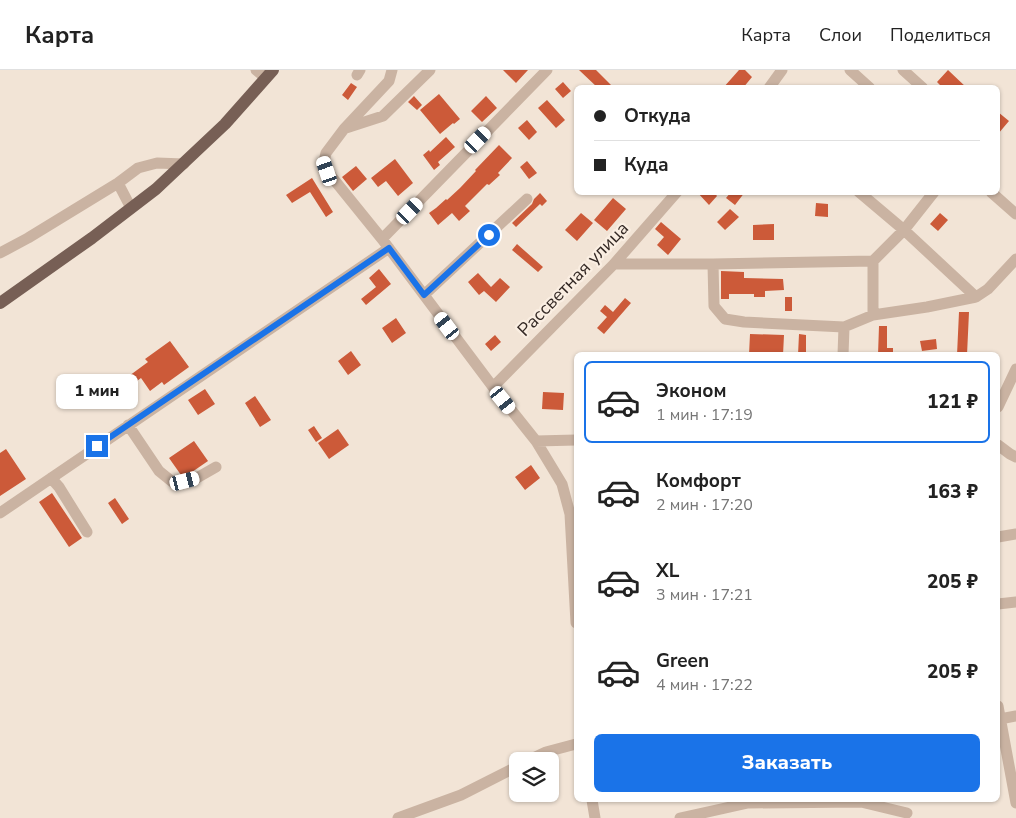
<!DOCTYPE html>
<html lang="ru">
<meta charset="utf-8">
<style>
:root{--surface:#fff;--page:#f2f2f2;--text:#222;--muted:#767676;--line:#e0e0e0;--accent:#1a73e8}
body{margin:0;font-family:"Nunito Sans",sans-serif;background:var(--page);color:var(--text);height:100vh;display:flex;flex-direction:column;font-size:19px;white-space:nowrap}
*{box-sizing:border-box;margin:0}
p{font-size:16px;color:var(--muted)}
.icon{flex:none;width:28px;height:28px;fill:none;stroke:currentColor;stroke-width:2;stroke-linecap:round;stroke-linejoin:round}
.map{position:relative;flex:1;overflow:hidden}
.side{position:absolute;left:574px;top:282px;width:426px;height:450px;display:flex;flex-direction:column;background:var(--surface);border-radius:8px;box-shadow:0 1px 4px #0004}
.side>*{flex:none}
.hud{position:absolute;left:574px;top:15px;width:426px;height:110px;border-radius:8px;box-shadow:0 1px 4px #0004;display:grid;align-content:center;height:110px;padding:0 20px;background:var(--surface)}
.fabs{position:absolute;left:509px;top:682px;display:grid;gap:10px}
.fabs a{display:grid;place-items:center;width:50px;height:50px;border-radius:8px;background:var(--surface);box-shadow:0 1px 4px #0004;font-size:25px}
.end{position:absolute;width:22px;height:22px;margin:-11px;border:6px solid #1a73e8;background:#fff;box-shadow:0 0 0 2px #fff}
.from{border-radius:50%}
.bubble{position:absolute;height:35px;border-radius:8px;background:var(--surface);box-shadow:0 1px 4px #0004;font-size:16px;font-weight:800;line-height:35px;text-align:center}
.car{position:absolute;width:15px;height:30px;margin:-15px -8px;border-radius:6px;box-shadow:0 0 4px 1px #0007;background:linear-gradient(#fff 24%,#345 0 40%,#fff 0 76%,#345 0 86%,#fff 0)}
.hud b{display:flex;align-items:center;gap:18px;height:48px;font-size:19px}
.hud b+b{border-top:1px solid var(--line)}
.hud i{width:12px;height:12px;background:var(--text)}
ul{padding:9px 0 0;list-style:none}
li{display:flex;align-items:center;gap:15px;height:82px;margin:0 10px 8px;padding:0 10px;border:2px solid transparent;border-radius:8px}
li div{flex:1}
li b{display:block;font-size:19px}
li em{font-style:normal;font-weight:800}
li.on{border-color:var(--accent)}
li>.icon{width:45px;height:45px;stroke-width:1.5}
.cta{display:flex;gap:10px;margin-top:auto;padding:10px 20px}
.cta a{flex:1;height:58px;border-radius:8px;background:var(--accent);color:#fff;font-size:20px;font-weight:800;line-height:58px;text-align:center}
header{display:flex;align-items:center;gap:30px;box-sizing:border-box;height:70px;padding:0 25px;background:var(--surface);border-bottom:1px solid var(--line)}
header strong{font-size:24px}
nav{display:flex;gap:28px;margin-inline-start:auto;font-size:18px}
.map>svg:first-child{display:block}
.building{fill:#cc5a39}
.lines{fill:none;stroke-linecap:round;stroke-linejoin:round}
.minor{stroke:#cab3a2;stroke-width:11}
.major{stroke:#775f55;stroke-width:12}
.route{stroke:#1a73e8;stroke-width:6}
.labels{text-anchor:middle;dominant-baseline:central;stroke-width:4.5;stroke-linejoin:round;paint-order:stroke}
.street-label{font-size:18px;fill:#342925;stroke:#faeee2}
</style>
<header>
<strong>Карта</strong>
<nav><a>Карта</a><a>Слои</a><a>Поделиться</a></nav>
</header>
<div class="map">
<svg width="1016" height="748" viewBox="0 0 1016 748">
<rect width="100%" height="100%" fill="#f2e4d6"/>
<path class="building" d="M503,0H528L516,13Z
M579,0H596L614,18H598Z
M739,0H745L752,7L743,18H723Z
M948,0L967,18H943L937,12Z
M563,12L571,21L563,28L555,19Z
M351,13L357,17L348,30L342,25Z
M439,24L460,49L454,54L453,53L440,64L420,40Z
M414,26L422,35L417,40L408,32Z
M486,26L497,38L482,52L471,41Z
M547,30L565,50L556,58L538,38Z
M998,42L1009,51L998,64Z
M527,50L537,62L529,70L518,58Z
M446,67L455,77L438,92L440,95L434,100L423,85L429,80L430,82Z
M499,75L512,88L498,103L500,105L489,115L487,114L465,136L470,141L459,151L452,143L438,155L429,143L436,138L446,129L447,130L460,118L476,101L475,100Z
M395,89L413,113L398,126L386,111L378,117L371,108Z
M527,91L537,103L529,109L520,97Z
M356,96L367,109L353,121L342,107Z
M312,108L333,142L326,147L310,122L292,133L286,125Z
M697,122H714L717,126L709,135Z
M731,122H745L735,135L726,128Z
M540,123L547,131L542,136L540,134L516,157L512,153L532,134L534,129Z
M613,128L626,139L607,161L594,150Z
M816,133L828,134V147L815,146Z
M730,139L739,147L725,160L717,152Z
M581,143L593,153L577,171L565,160Z
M940,143L948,150L938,161L930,154Z
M661,152L681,169L668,185L657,175L664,167L655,159Z
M774,154V170H753V155Z
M517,174L543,197L538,202L512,180Z
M379,199L391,214L366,235L361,229L376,217L369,208Z
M721,201L744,202V208L783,209L784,220L765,221V227H754V224H729V229H721Z
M478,203L491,217L500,208L510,217L496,232L484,221L479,225L468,212Z
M785,227H792V241H785Z
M625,228L631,233L604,264L597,258L607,247L600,241L605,235L613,242Z
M959,242H969L967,285H957Z
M396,248L406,263L392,273L382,258Z
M879,256H887V278H893V285H878Z
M750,264L784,265L783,285H749Z
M799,264L806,265V285H798Z
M495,265L501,272L491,281L485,274Z
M936,269L937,279L922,281L920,271Z
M170,271L189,297L164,315L162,312L150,321L141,308L129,317L138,329L132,333L118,314L148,292L145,289Z
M351,281L361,295L348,305L338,291Z
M205,319L215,334L198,345L188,330Z
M543,322L564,323L563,340L542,339Z
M255,326L271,350L260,357L245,333Z
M314,356L322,368L316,372L308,360Z
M338,359L349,375L329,389L318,373Z
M194,371L208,391L192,402L181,405L169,388Z
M6,379L26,409L0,426V383Z
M531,395L540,408L525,420L515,407Z
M52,423L82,468L69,477L39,432Z
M115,428L129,449L122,454L108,433Z"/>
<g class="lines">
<path class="minor" d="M256,0L266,8
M392,0L389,11L344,59L326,83L324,91L327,101L382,169L493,317L536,371L562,414L570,444L576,553
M850,0L870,18
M903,0L923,18
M357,5L360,0
M769,18L782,0
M346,58L383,46L430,0
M118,113L131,138
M859,122L904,160L976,227
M991,122L1016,144
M382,169L547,0
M0,183L28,168L118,113L138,98L157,93L184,94
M614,194H713L873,191
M713,194L714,236L725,249L744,252L844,257L873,245L927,237L976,227L988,219L1016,189
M424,225L527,129
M873,245V191L904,160L934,122
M843,285L844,257
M493,317L614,194L677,122
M998,337L1016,299
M128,355L159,401L175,414L195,409L216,397
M536,371L576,370
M998,375L1010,384L1016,387
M51,408L59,417L87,462
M0,443L389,178
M998,467L1016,464
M998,534L1016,532
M998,636L1016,733
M1000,649L1016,646
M527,691L546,682L576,674
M592,730L595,748
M398,748L461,725L518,696
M680,748L748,733L861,732L907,743"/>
<path class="major" d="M0,233L92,168L156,119L225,54L273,0"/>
</g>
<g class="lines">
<path class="route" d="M97,376L389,178L424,225L489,165"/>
</g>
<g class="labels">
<g class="street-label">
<text transform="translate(573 209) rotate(-46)">Рассветная улица</text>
</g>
</g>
</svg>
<div class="fabs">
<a><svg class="icon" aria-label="layers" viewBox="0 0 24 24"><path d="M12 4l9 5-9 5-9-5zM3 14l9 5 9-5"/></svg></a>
</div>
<i class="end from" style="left:489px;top:165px"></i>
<i class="end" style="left:97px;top:376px"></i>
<div class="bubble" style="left:56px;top:304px;width:82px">1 мин</div>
<i class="car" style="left:478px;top:70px;rotate:44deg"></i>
<i class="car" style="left:327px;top:101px;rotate:341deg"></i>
<i class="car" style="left:410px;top:141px;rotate:44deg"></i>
<i class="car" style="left:447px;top:256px;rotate:323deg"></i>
<i class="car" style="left:503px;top:330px;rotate:141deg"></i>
<i class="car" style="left:185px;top:411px;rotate:76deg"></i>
<div class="hud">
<b><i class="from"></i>Откуда</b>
<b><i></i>Куда</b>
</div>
<section class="side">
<ul>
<li class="on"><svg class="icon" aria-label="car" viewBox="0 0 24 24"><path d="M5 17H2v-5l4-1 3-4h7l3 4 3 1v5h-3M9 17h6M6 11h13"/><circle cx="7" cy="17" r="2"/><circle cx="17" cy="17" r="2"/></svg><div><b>Эконом</b><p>1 мин · 17:19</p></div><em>121 ₽</em></li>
<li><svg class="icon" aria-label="car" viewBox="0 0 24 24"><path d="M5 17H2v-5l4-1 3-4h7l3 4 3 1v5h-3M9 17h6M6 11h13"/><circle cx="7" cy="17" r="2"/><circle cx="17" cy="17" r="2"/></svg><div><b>Комфорт</b><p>2 мин · 17:20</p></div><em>163 ₽</em></li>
<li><svg class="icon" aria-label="car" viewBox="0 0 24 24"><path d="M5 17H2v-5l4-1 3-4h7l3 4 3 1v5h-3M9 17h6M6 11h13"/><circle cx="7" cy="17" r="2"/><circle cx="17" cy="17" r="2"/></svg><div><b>XL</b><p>3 мин · 17:21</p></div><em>205 ₽</em></li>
<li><svg class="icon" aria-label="car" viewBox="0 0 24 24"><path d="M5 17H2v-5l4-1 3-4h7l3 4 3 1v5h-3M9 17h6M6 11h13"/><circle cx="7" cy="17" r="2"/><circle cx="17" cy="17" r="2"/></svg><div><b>Green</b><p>4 мин · 17:22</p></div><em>205 ₽</em></li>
</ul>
<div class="cta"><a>Заказать</a></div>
</section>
</div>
